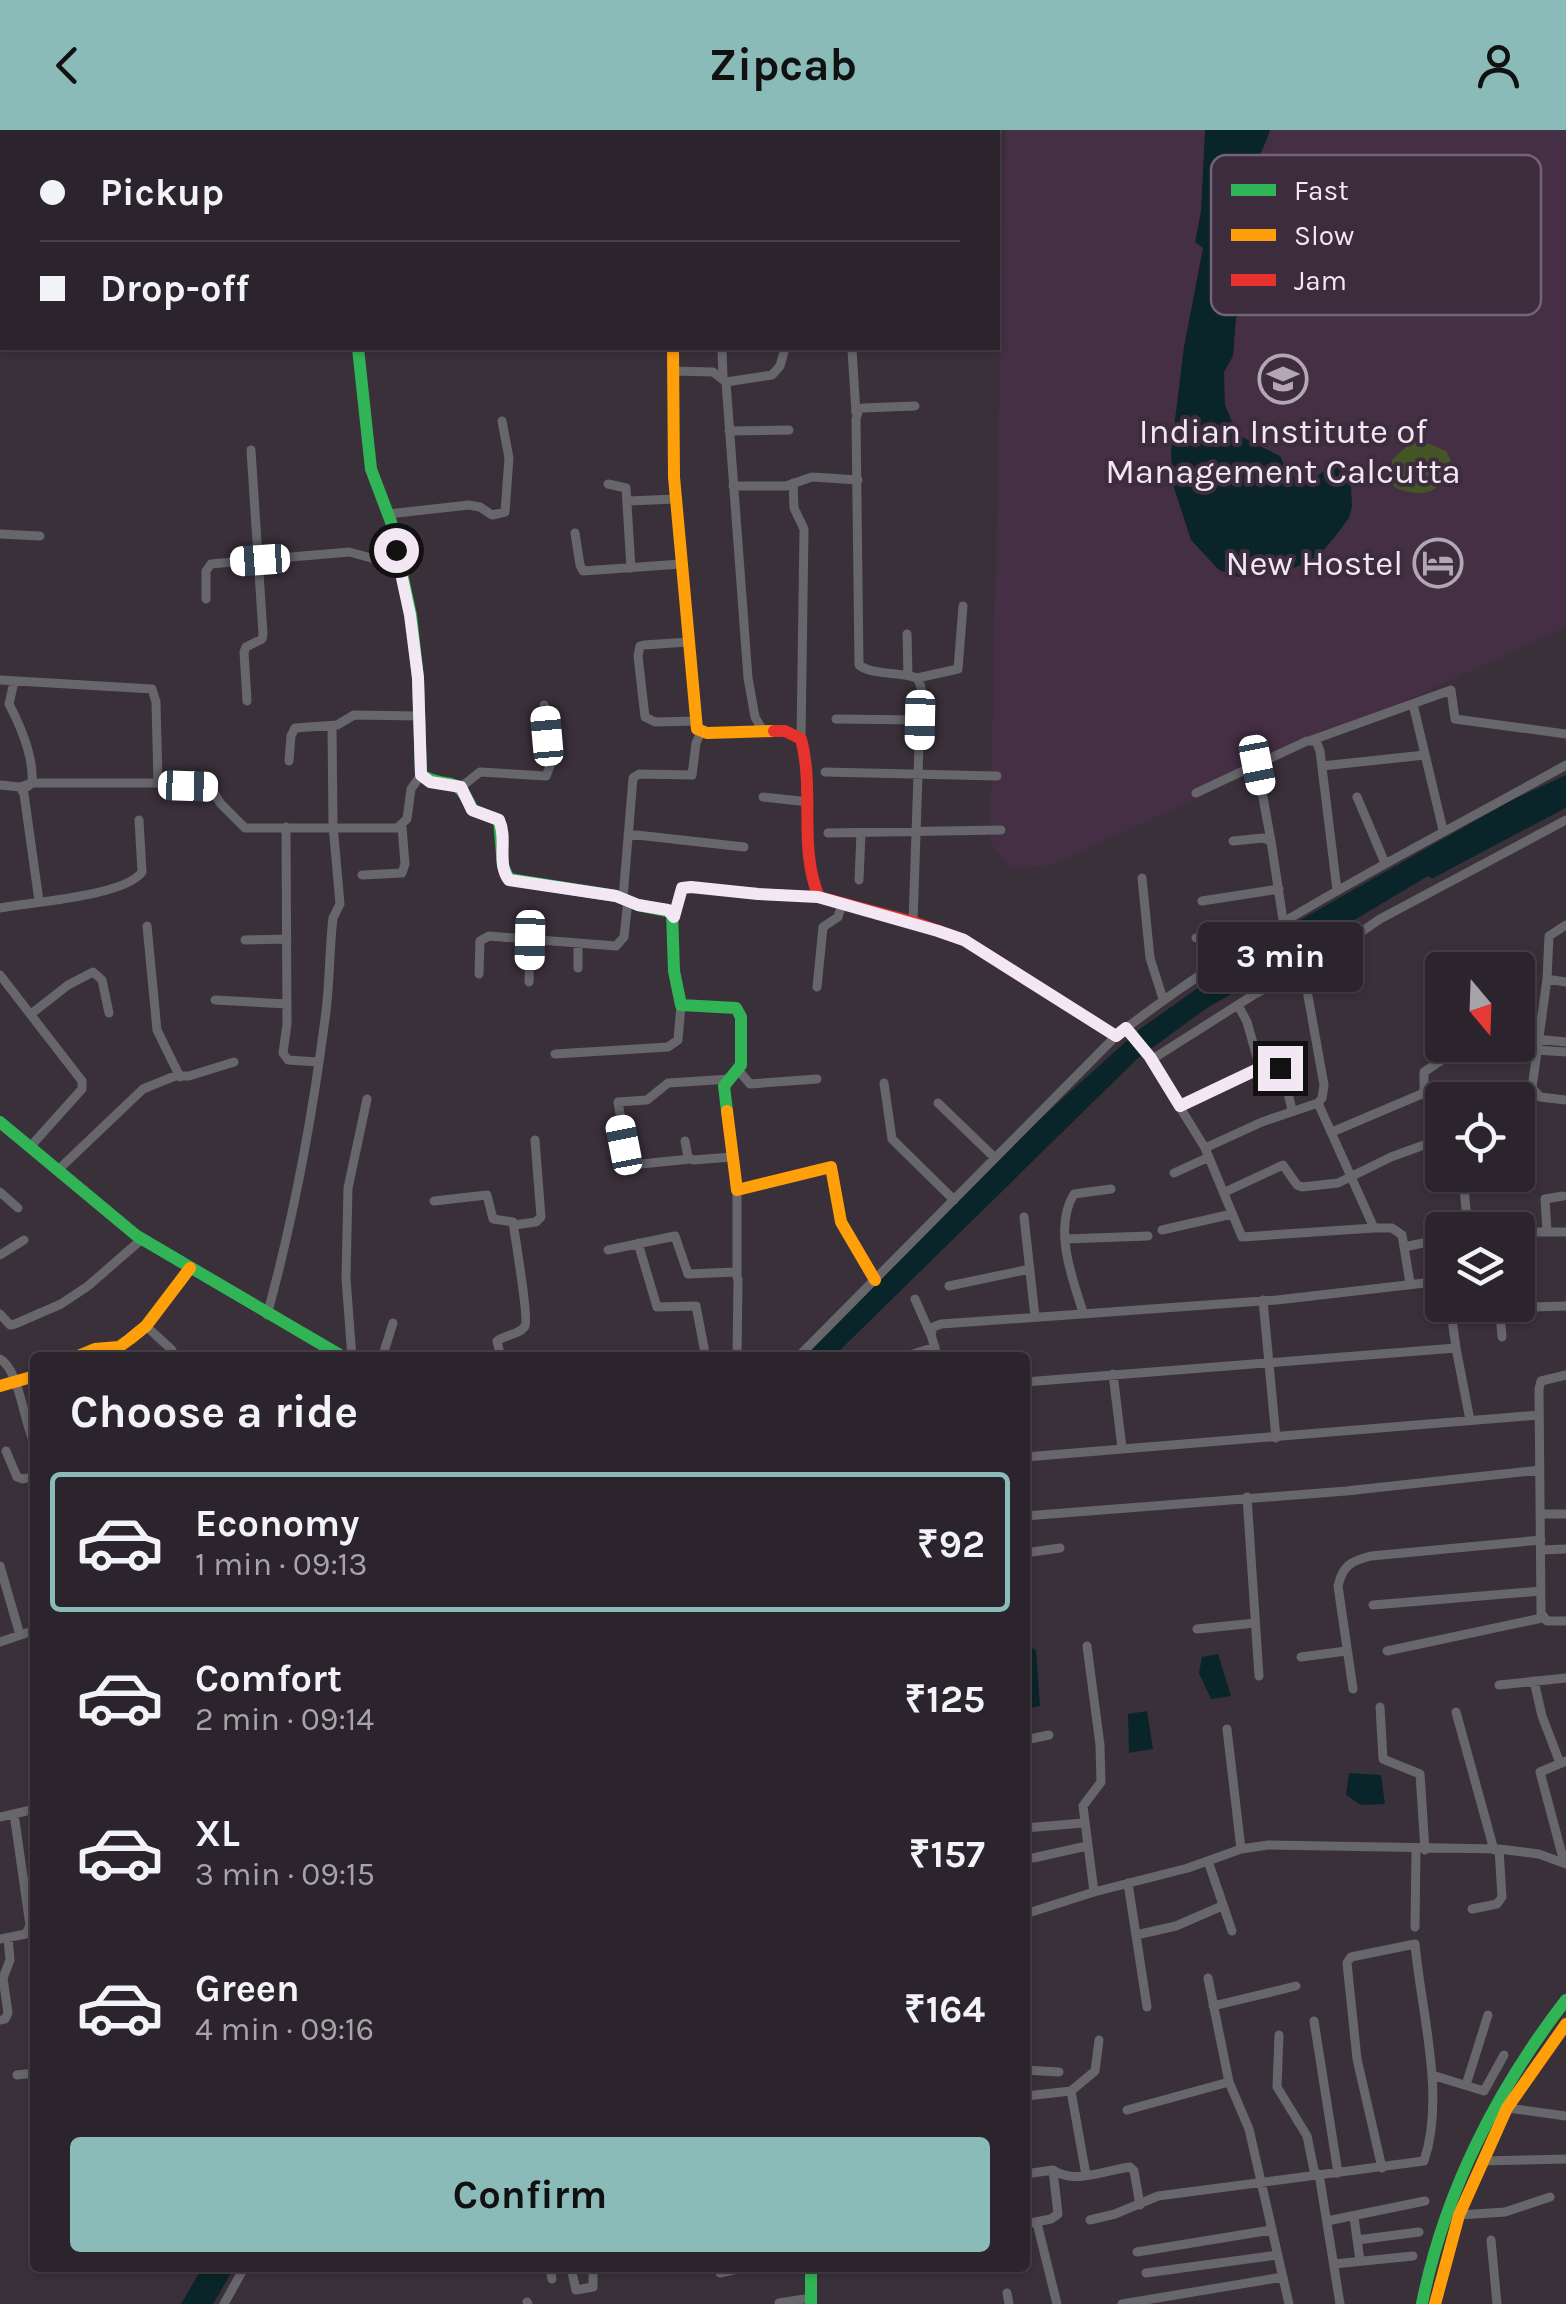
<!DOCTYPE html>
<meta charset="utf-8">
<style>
:root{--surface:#2c242c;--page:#383038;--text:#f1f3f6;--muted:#a6a4a9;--line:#484148;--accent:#8bbbb9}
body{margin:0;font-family:Karla,sans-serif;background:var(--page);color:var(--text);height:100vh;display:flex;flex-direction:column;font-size:38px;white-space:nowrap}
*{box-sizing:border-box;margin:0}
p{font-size:32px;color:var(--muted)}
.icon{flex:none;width:55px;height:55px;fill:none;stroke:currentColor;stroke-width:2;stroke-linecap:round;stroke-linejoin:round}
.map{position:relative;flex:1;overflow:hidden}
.side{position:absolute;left:30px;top:1222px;width:1000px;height:920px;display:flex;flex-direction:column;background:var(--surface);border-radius:10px;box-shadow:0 2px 8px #0004,0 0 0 2px var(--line)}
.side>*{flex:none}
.guide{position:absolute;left:0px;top:0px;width:1000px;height:220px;box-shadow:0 2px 8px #0004,0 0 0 2px var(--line);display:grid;align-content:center;height:220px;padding:0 40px;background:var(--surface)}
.needle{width:65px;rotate:161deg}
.buttons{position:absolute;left:1425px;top:822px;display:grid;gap:20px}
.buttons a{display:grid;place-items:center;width:110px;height:110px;border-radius:10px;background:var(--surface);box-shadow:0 2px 8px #0004,0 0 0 2px var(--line);font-size:50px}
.end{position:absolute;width:45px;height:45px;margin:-22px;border:12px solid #f2e7f2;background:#111;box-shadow:0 0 0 5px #111}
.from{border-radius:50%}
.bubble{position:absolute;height:70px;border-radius:10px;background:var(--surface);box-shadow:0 2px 8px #0004,0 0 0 2px var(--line);font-size:32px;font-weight:700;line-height:70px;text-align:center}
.car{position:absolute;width:30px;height:60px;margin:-30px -15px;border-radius:12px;box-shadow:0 0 8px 2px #0007;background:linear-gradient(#fff 24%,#345 0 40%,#fff 0 76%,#345 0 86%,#fff 0)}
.guide b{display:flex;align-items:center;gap:35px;height:95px;font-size:38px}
.guide b+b{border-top:2px solid var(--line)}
.guide i{width:25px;height:25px;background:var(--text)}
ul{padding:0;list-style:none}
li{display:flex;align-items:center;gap:30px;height:140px;margin:0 20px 15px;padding:0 20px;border:5px solid transparent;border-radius:10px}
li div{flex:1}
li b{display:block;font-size:38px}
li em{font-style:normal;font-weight:700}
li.current{border-color:var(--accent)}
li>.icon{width:90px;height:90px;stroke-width:1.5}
h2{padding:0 40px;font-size:45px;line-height:120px}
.cta{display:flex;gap:20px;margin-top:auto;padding:20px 40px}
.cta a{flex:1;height:115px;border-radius:10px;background:var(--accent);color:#111;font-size:40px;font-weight:700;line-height:115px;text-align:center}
header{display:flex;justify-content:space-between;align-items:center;height:130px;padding:0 40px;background:var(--accent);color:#111;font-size:45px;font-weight:700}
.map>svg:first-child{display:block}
.built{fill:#442f44}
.green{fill:#455526}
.water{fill:#092529}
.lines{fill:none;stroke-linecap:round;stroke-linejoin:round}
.canal{stroke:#092529;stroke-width:10}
.street{stroke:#67666b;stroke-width:9}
.fast{stroke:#30b455;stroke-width:12}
.slow{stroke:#ff9f0a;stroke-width:12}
.jam{stroke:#e5322d;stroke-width:12}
.route{stroke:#f2e7f2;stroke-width:12}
.labels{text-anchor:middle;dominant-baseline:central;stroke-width:8;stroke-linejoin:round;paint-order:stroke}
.poi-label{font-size:35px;fill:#f2e7f2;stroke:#3d2c3e}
.key{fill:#3d2c3e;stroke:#736474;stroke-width:2.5}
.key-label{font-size:28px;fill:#f2e7f2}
</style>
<header><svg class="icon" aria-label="back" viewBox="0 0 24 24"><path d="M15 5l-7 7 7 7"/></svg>Zipcab<svg class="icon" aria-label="person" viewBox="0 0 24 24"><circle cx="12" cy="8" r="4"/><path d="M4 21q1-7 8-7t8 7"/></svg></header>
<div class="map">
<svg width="1566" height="2174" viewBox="0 0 1566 2174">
<rect width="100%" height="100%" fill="#3a303a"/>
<path class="built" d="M1005,0H1566V497L1054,734L1011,739L990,712Z"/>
<path class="green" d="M1425,312L1446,321L1451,331C1443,363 1424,370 1394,357L1392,330L1409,314Z"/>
<path class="water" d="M1205,0H1270C1265,18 1253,35 1249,51C1238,92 1247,134 1250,176L1236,188L1233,226L1224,242L1225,275L1234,296L1240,306L1280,326L1287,341L1296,348L1310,351L1324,341L1331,329L1344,331L1350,338L1352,376L1349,388L1334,408L1318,426L1303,434L1281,443L1238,447L1219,440L1191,410L1173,355L1171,322L1184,217L1203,118L1195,112L1201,81Z
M1566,645V668L1510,697L1204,880L1137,929L833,1227L803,1228L1010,1016L1140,899L1267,809L1510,671Z
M1025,1514L1036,1520L1040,1576L1025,1579Z
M1218,1524L1231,1566L1211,1569L1199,1543L1202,1527Z
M1147,1581L1153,1619L1129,1623L1128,1584Z
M1349,1643L1381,1645L1385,1674L1361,1675L1346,1665Z
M202,2138H234L213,2174H181Z"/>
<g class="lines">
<path class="canal" d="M1432,743L1566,672"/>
<path class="street" d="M209,0V2
M346,0V2
M722,218L723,247
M852,220L856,283
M673,241L713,242L726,252L748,548L755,587L763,601
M726,252L772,245L780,236L785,218
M729,301L789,300
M793,353L794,378L804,399L801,609
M608,354L626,358L631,438
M733,356H786L812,347L858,350
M628,371L676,369
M388,384L469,375L480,377L492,385L505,382L509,328L502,291
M575,403L580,435L583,441L681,434
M0,404L40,406
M206,469V441L211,434L349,422L375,429L398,430
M907,504L908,545
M688,512L644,515L640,516L638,526L645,587L655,592L696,591
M917,548L958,539L963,476
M0,550L152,559L156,572L158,653L210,657L221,674L245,698H397L407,689L411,659L421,645
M14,552L9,574C21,597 34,627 32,653L27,657
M247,571L244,522L246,517L262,509L263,504L251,320
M1413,574L1443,700
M836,589L920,590
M1312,610L1451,560L1455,589L1566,604
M289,631L291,606L295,598L337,595L354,585L419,586
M1257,635L1271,711
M1322,636L1425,625
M825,642L997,646
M0,655L20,657L24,664L39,771
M20,657L32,653H158
M461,657L480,642L546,646L550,636L544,575
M1196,663L1307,611H1316L1320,621L1337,760
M763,667L809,672
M1357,667L1385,733
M286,697L287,894L283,923L288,930L318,932
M828,703L1001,700
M628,704L744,717
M1233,711L1263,708L1271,711L1283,790
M362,745L402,743L405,734L402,697
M1142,748L1150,828L1163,869
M859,750L861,703
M623,768L633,648L639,644L692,645L696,613L701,602
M1202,771L1279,759
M0,778C32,772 125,766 142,742L139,690
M674,787L680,761L686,757L819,767
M913,792L921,557L917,548C898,541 874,546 859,535L856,289L859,279L863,278L915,276
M1566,795L1549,806L1547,849L1566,852
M147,796L157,900L180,947
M1196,808L1245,797L1267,799
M245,810L287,809
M578,815V838
M1303,838L1324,955L1322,968L1318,973
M479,844L480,811L489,806L616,816L624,807L628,770
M0,845L82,951V959L30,1017
M1547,849L1532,958L1540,967L1566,970
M529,852L530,810
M817,857L823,797L838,787L842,774
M215,870L287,874
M1238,875L1247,892L1260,938L1280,939L1283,942L1292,980
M31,884L68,855L93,842L102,850L109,883
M1125,898L1149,927L1205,1018L1242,1107L1374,1098
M1537,909L1566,912
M1536,920L1566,922
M555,924L668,917L678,910L681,875
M1151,930L1255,864L1326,826L1380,789L1566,690
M739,941L750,954L817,949
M884,953L892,1009L954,1070
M1424,963V942L1442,930
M938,973L995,1028
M1180,976L1260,938
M1332,1002L1424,963C1443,983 1430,1024 1444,1049L1460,1051L1464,1058L1468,1100
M685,1011L688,1027L693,1030L732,1027
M1205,1018L1262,992L1318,973L1374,1098H1392L1402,1105L1410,1153
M690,1029L641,1034L628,1031L618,972L647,970L668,953L730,949
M57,1041L143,959L175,946H189L234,932
M1174,1043L1209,1027
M0,1062L18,1078
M1225,1062L1283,1035L1297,1055L1302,1057L1338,1053L1391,1027L1435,1011
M434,1071L487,1065L493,1089L513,1092C515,1107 529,1189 525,1196C521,1204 505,1205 497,1211L501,1228
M1024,1087L1035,1187
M514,1095L536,1092L541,1087L535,1010
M1162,1100L1232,1084
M1518,1102H1566
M1547,1102L1545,1069L1563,1066
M1066,1109L1148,1106
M638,1113L657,1177L696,1176L706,1228
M1404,1117L1442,1109
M608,1120L675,1106L688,1144L735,1142L738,1149L737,1228
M0,1125L24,1110
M737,1146V1060
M949,1156L1030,1139
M915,1169L930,1203
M1263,1170L1276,1308
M1450,1175L1456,1218
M1083,1182C1072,1148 1053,1098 1074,1064L1111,1059
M0,1184L10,1195L15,1194L61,1174L88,1156L142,1109
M267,1185C294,1087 312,989 325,889C330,855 329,821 333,788L340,774L333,695L332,596
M146,1196L172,1220L173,1228
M1502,1207L1500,1183L1504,1178L1566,1176
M352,1228L346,1148L348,1058L367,969
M382,1228L393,1193
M797,1228L1116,906C1256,796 1412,721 1566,635
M900,1228L935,1217
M938,1228L931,1205L933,1197L941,1194L1277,1170L1442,1151
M0,1229C19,1239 24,1293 35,1315
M1113,1244L1122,1318
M1566,1245L1541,1251L1539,1259L1541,1483L1547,1491H1566
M1025,1252L1456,1218L1470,1290
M6,1321L17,1347L23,1349L35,1346
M1025,1327L1539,1285
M1247,1367L1259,1546
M1540,1384H1566
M1025,1386L1346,1361L1540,1340
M1541,1420L1566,1419
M1025,1423L1060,1418
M0,1436L20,1505
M1373,1475L1541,1461
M1197,1499L1255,1493
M0,1512L35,1500
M1087,1516L1100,1615L1101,1652L1083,1676L1094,1762
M1387,1521L1542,1488
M1301,1527L1346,1521
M1534,1551L1542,1586L1560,1633
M1499,1555L1566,1548
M1353,1559L1338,1456C1343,1435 1351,1431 1371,1426L1541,1410
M1380,1577L1383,1629L1420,1644L1425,1720
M1456,1582L1494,1720
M1227,1599L1241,1719
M1025,1610L1049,1605
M0,1687L35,1679
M1025,1698L1083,1693
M1033,1728L1087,1716
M1208,1731L1232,1801
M1564,1732L1540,1642L1566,1631
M1128,1753L1147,1877
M1472,1779L1497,1774L1502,1767L1499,1719
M1025,1784L1094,1762L1188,1738L1241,1719L1268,1715L1499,1719L1539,1724L1566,1734
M1415,1797L1416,1720
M1136,1805L1176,1796L1222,1776
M0,1809L26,1804L30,1795L14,1684
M1025,1826L1028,1783
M1208,1848L1229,1952L1249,1999L1289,2174
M1213,1876L1296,1856
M0,1890L5,1889L8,1883L3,1848L10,1830L8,1808
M1314,1891L1338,2043
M1279,1905L1277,1957L1307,2006L1315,2045
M1025,1940L1059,1942
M17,1945L35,1943
M1432,1945L1484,1961L1504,1925
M1466,1955L1488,1885
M1071,1961L1095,1941L1099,1910
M1026,1966L1071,1961L1086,2045
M1507,1978L1566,1986
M1127,1980L1229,1952
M1482,2031L1566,2029
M1025,2044L1053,2040C1075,2055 1106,2040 1130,2037L1134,2041L1140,2075
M1319,2044L1340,2174
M1459,2085L1505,2082L1550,2067
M1354,2087L1360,2131
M1090,2090L1115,2084L1158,2066L1424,2031C1446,1966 1421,1881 1415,1814L1351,1827L1347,1833L1357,1929L1382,2038
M1327,2091L1425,2071
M1037,2093L1057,2174
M1025,2094L1051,2089L1058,2084L1053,2040
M1357,2110L1419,2102
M1491,2110L1497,2174
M1137,2122L1271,2100
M1334,2134L1413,2126
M550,2138L552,2149
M571,2138L576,2160L593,2157V2138
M720,2143L742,2138
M1146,2143L1277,2125
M1007,2163L1009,2174
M527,2172L528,2174
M779,2173L811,2168
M224,2174L244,2138
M1122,2174L1283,2147"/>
<path class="fast" d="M358,218L371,339L391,392L411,485L418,548L421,645C451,662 454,640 473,680L499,690L503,736L509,749L616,766L638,775L672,782L674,841L681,875L736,878L741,887V935L724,956L727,981
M0,992L137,1106L345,1228
M811,2138V2174
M1422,2174C1444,2063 1497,1959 1566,1870"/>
<path class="slow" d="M673,218L674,347L697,599L707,603L774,601
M727,981L737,1060L831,1037L841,1092L875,1150
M73,1228L95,1219L119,1217L130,1209L146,1196L190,1138
M0,1256L35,1246
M1435,2174L1459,2085L1507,1978L1566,1894"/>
<path class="jam" d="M774,601H785L801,609C815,661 798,718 819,767L913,792L964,810L1116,906"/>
</g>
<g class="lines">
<path class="route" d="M396,420L410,485L418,548L421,645L430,652L461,657L472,680L499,690C508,709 496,733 509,750L616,766L638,775L668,780L674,787L682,758L691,757L758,764L818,767L938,801L964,810L1116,906L1126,898L1150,927L1180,976L1260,938H1280"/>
</g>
<defs>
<g id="university-ring" transform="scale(2.5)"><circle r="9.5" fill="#3d2c3e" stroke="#b2a7b2" stroke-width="1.5"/><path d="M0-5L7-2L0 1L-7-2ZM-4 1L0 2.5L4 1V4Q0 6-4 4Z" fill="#b2a7b2"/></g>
<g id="hotel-ring" transform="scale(2.5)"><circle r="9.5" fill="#3d2c3e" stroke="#b2a7b2" stroke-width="1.5"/><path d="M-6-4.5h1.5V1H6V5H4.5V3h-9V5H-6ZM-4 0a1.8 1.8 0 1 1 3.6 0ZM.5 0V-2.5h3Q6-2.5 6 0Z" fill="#b2a7b2"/></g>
</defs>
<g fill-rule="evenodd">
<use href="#university-ring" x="1283" y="249"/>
<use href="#hotel-ring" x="1438" y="433"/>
</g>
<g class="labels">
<g class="poi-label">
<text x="1283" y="301">Indian Institute of<tspan x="1283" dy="40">Management Calcutta</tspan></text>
<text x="1403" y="433" text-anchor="end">New Hostel</text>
</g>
</g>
<rect x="1211" y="25" width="330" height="160" rx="15" class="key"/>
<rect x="1231" y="54" width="45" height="12" fill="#30b455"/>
<rect x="1231" y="99" width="45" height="12" fill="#ff9f0a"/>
<rect x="1231" y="144" width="45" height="12" fill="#e5322d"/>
<g class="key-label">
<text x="1294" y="70">Fast</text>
<text x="1294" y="115">Slow</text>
<text x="1294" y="160">Jam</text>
</g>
</svg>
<div class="buttons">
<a><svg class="needle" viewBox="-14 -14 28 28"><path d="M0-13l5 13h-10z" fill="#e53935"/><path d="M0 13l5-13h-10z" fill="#a6a4a9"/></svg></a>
<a><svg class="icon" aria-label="locate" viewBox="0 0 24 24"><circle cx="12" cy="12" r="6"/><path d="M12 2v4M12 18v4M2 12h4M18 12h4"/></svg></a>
<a><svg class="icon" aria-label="layers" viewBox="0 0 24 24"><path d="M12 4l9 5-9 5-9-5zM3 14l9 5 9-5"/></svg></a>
</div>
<i class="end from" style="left:396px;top:420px"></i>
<i class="end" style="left:1280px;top:938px"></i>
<div class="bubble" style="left:1198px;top:792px;width:165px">3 min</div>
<i class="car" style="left:260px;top:430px;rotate:266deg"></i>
<i class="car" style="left:920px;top:590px;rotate:181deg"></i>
<i class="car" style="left:547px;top:606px;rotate:355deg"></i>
<i class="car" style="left:1257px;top:635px;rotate:169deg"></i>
<i class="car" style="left:188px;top:656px;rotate:92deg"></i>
<i class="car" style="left:530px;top:810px;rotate:181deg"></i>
<i class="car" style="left:624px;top:1015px;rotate:349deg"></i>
<div class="guide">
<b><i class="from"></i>Pickup</b>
<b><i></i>Drop-off</b>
</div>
<section class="side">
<h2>Choose a ride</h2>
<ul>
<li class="current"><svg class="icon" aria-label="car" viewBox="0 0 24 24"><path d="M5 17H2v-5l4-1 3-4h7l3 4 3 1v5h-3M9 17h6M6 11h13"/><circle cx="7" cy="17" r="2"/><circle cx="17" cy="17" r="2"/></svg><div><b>Economy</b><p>1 min · 09:13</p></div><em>₹92</em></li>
<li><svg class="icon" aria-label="car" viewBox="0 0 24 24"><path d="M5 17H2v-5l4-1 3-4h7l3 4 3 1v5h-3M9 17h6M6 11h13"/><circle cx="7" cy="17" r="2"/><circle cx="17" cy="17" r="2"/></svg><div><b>Comfort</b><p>2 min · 09:14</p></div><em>₹125</em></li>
<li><svg class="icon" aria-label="car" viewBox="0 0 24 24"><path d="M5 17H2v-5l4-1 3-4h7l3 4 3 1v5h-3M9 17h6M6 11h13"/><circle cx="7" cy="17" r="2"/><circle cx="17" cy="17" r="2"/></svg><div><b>XL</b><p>3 min · 09:15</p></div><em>₹157</em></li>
<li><svg class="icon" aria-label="car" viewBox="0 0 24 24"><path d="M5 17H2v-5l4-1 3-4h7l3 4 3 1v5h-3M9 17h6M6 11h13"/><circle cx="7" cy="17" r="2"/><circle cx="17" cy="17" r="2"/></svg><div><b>Green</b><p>4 min · 09:16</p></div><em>₹164</em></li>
</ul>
<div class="cta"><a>Confirm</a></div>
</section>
</div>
